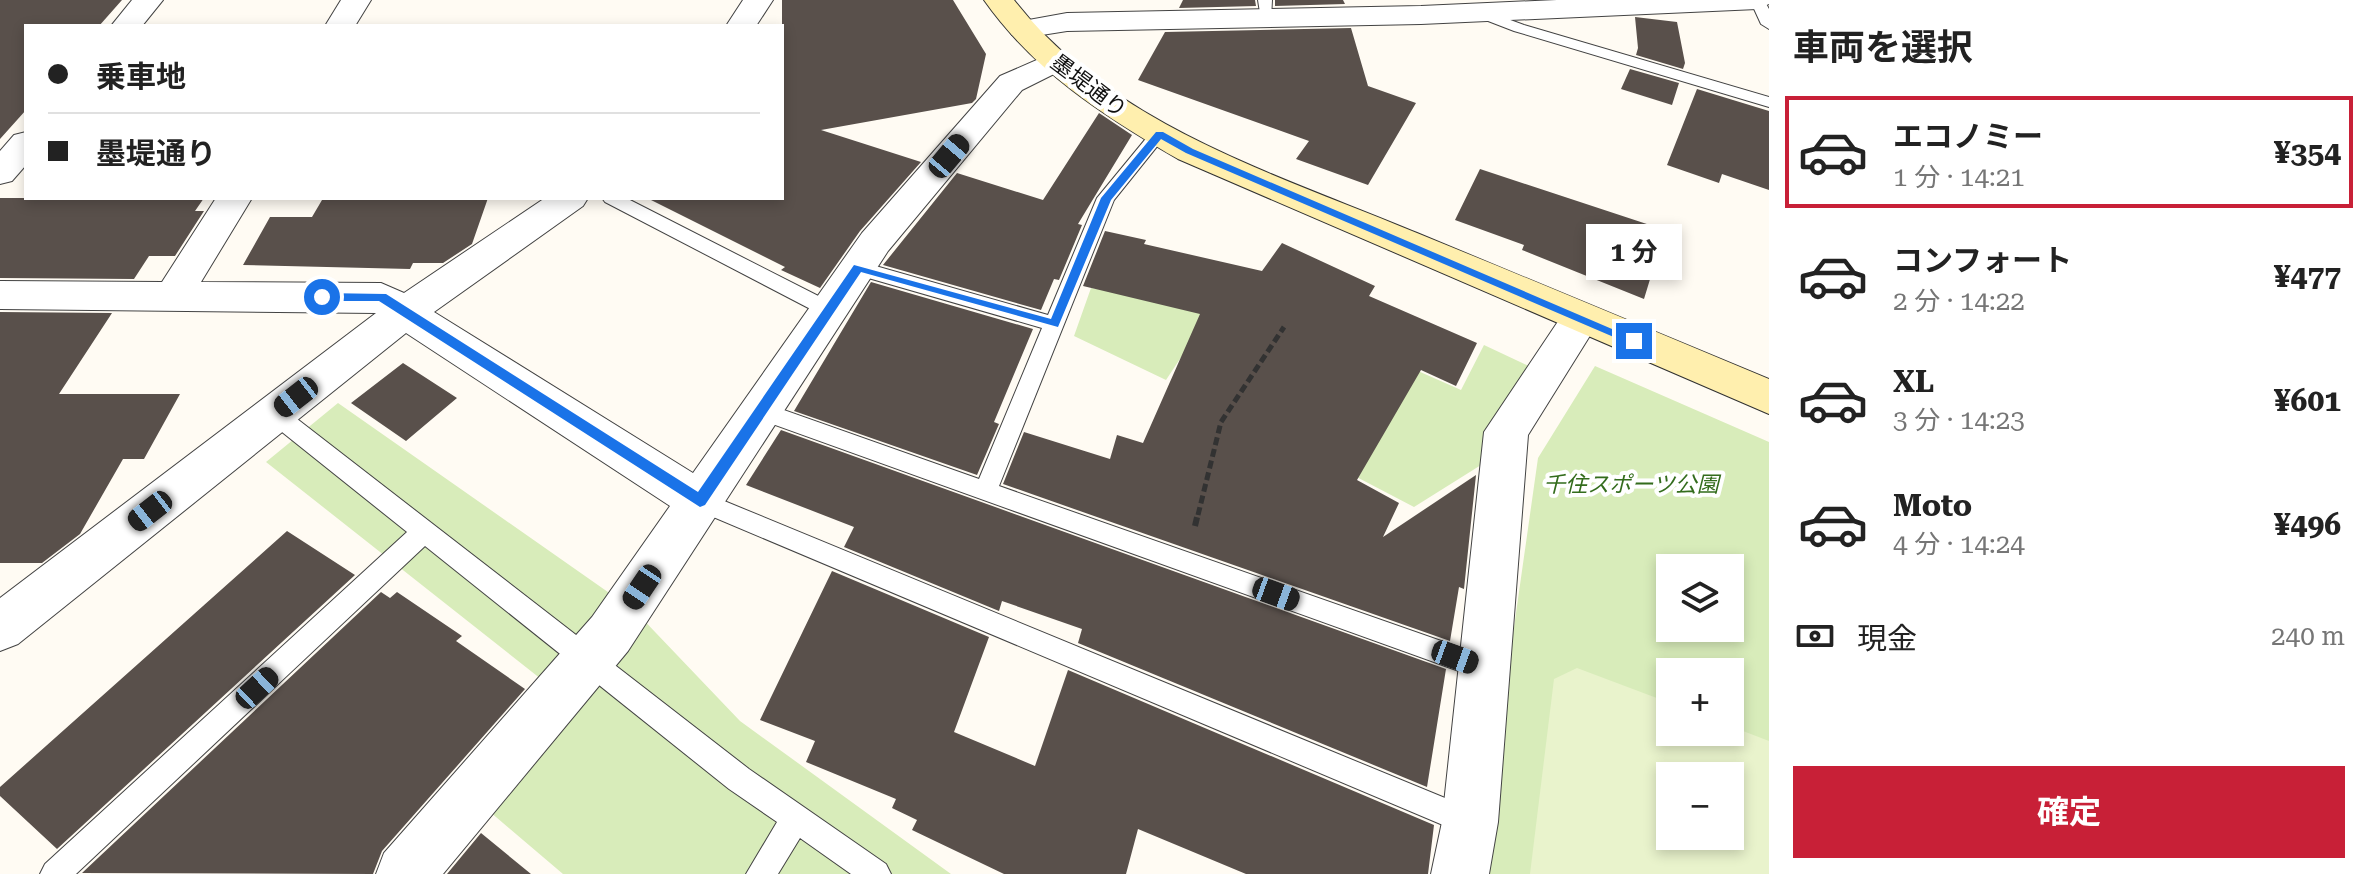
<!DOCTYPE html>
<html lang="ja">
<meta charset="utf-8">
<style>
:root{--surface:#fff;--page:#f2f2f2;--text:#222;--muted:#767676;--line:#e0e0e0;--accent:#c82037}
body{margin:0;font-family:"Roboto Serif","Noto Sans JP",serif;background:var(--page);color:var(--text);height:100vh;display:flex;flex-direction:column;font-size:30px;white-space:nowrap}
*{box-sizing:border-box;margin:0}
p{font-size:26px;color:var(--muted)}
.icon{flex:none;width:44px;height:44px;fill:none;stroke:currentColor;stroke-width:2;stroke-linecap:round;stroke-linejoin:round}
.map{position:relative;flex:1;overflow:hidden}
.side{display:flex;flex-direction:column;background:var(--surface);width:600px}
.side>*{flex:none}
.hud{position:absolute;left:24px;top:24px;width:760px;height:176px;border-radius:0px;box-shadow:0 4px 12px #0003;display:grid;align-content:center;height:176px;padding:0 24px;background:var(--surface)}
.tools{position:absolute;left:1656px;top:554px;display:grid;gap:16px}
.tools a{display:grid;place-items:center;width:88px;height:88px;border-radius:0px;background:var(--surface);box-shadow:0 4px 12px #0003;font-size:40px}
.end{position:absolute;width:36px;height:36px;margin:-18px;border:10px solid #1a73e8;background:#fff;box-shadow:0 0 0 4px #fff}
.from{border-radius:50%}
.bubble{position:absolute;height:56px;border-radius:0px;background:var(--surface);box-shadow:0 4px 12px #0003;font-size:26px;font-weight:700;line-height:56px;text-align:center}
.car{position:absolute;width:24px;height:48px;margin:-24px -12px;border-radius:10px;box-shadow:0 0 6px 2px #0007;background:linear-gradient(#222 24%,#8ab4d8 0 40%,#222 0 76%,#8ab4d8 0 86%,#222 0)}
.hud b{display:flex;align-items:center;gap:28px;height:76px;font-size:30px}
.hud b+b{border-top:2px solid var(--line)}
.hud i{width:20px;height:20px;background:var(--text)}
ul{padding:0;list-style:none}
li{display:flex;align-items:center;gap:24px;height:112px;margin:0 16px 12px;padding:0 8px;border:4px solid transparent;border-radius:0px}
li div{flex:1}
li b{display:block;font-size:30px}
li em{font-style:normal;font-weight:700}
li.on{border-color:var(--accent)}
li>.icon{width:72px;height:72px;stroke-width:1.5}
h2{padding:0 24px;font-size:36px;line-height:96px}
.pay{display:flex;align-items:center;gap:20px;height:88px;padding:0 24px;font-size:30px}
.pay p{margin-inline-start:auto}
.cta{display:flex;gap:16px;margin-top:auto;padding:16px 24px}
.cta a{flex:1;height:92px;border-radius:0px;background:var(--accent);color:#fff;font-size:32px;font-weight:700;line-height:92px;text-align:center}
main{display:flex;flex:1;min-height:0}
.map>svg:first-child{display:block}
.green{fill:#d8ecba;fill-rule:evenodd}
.pitch{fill:#e9f3cc;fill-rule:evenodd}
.building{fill:#59504b}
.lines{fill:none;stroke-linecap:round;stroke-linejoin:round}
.lane-casing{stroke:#434343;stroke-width:2}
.street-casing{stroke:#434343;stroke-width:2}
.secondary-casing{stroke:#323232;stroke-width:2}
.path-far1{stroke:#323232;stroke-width:5;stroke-dasharray:8 4;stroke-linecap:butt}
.path{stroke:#323232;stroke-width:6;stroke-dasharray:9 5;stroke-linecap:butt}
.lane{fill:#fff;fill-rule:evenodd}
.street{fill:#fff;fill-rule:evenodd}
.secondary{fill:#ffefae;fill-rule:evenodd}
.route{fill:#1a73e8}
.labels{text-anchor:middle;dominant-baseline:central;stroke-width:8;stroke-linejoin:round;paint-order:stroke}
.street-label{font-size:22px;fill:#101010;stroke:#fff}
.park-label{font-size:22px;font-style:italic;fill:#336c1c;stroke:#fff}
</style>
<main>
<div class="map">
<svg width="1769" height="874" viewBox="0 0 1769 874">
<rect width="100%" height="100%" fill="#fffbf3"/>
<path class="green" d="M1091,288L1215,306L1166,380L1074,336Z
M1348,340L1461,390L1484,345L1533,368L1481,465L1414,507L1230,411Z
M1595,366L1769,442V874H1479L1538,458ZM1670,568H1730V628H1670ZM1670,672H1730V732H1670ZM1670,776H1730V836H1670Z
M338,403L635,611L740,721L951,874H563L489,811L579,709L266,462Z"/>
<path class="pitch" d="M1577,668L1670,703V732H1730V726L1769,741V874H1530L1554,679ZM1670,776H1730V836H1670Z"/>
<path class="building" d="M0,0H122L99,26H26V110L0,139Z
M782,0H953L986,54L976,99L972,103L821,130L921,162L860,231L820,288L781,270L785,267L647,198H782Z
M1183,0H1255L1256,6L1179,8Z
M1275,0H1343L1345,4L1275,6Z
M1635,17L1677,22L1685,63L1683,69L1636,55L1638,48Z
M1351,28L1368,86L1416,103L1368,185L1296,159L1309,141L1138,80L1165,32Z
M1630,69L1679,83L1672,105L1621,89Z
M1697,89L1769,111V190L1722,174L1719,183L1667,165Z
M1099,113L1132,135L1078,224L1082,225L1059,280L1054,279L1041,310L883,265L957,173L1043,200Z
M1480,169L1665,230L1644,299L1522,250L1524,245L1455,220Z
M0,198H204L195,211H204L175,256H149L134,279L0,278Z
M488,198L472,244L443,263H413L410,269L243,265L270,217H312L322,200Z
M1105,231L1146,240L1144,244L1262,271L1282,243L1375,286L1369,296L1477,343L1456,386L1421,370L1357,480L1399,503L1383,537L1476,475L1464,589L1459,587L1450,641L1003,484L1024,432L1110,459L1117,435L1143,443L1200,314L1083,286Z
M871,282L1033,329L994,422L999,424L977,475L794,411Z
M0,312L112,313L59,394H180L144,459H123L80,534L42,563H0Z
M403,363L457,398L406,441L351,403Z
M781,430L1446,669L1427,787L1078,643L1082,629L1002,601L999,611L844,547L854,527L746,485Z
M287,531L355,575L57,849L0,796V787Z
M832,571L989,637L954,732L1035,766L1068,670L1434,825L1428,874H1246L1138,829L1126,874H1004L912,830L917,820L892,808L896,799L806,762L815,741L760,720Z
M381,592L390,598L397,592L462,636L456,641L525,689L382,851L373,874L82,873Z
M481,833L531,874H447Z"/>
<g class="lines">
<g class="lane-casing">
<path id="lane" d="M1258,0H1272L1271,19H1261Z
M1750,0H1764L1769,9V29L1761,24Z
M1475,7L1524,25L1769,97V107L1514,31L1470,14V8Z
M1159,129L1167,134L1114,200L999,486L1484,656L1493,659L1497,668L1493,677L1484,680L753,417L750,411L753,405L761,402L979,479L1042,328L851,273L848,268L858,261L1048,315L1097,198L1153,130Z
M602,198H626L836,305L839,310L836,315H822L605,202Z
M275,405L283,408L749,769L886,864L891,874H851L800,838L778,874H746L777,822L729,789L425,546L76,874H40L45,864L407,532L267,420L264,414L267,408Z
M700,491L1479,812L1483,822L1479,832L1469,836L692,508L688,501L692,494Z"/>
</g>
<g class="street-casing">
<path id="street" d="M132,0H163L142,26H111Z
M341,0H371L355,26H325Z
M743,0H773L756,26H726Z
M1557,0H1769V4L1757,9L1421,24L1067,31L1023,38L1012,35L1008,29L1012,23L1067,13L1421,6Z
M1055,52L1066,54L1071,61L1066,68L1022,90L888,251L628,651L443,874H376L384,853L592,617L670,506L406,333L18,644L0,651V598L376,313L0,309V281L162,282L216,198H252L201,282L381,283L404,293L545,198H588L583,206L434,312L693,473L862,233L1000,76Z
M26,132V165L12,181L0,184V151L14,135Z
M1581,303L1595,308L1601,318L1528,435L1498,822L1489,874H1431L1442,822L1484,432L1567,308Z"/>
</g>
<g class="secondary-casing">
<path id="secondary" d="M984,0H1014C1112,126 1276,174 1417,233C1535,281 1652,330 1769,379V414L1178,159C1104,116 1034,71 984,0Z"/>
</g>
<path class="path-far1" d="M1198,515L1221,422L1284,327"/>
<path class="path" d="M1195,526L1198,513"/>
<use href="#lane" class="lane"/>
<use href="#street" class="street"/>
<use href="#secondary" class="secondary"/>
</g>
<path class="route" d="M1156,132H1163L1193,149L1640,341L1639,344H1630L1186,153L1161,139L1111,200L1058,327L861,272L705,505L700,507L379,301H322L316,297L322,293L386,294L698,492L854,265L1051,319L1101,198Z"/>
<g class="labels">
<g class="street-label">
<text transform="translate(1089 86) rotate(37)">墨堤通り</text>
</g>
<g class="park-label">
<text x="1631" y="484">千住スポーツ公園</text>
</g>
</g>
</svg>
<div class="tools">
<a><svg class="icon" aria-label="layers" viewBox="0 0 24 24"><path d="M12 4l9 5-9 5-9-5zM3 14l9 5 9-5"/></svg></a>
<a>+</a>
<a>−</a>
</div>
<i class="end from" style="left:322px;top:297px"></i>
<i class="end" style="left:1634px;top:341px"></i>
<div class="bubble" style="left:1586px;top:224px;width:96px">1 分</div>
<i class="car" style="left:949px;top:156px;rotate:40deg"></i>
<i class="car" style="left:296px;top:397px;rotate:232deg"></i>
<i class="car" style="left:150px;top:511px;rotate:232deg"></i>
<i class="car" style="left:642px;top:587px;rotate:214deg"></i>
<i class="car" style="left:1276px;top:594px;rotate:110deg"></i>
<i class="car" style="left:1455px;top:657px;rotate:110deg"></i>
<i class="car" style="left:257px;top:688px;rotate:47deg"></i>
<div class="hud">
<b><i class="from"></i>乗車地</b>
<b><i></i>墨堤通り</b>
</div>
</div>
<section class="side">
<h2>車両を選択</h2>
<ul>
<li class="on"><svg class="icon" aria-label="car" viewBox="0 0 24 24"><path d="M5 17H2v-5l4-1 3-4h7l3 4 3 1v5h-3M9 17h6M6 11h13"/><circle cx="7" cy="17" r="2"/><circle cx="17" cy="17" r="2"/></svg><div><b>エコノミー</b><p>1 分 · 14:21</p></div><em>¥354</em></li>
<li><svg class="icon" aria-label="car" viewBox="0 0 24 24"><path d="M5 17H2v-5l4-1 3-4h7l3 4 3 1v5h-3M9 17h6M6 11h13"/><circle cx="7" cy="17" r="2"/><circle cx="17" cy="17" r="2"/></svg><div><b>コンフォート</b><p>2 分 · 14:22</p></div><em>¥477</em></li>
<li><svg class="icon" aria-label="car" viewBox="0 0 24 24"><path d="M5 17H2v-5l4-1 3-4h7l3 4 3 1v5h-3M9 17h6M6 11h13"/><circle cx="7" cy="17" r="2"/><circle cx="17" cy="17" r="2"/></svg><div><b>XL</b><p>3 分 · 14:23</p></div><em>¥601</em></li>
<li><svg class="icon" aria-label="car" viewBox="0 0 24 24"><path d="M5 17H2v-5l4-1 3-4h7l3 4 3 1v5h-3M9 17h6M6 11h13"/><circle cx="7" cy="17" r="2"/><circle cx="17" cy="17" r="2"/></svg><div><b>Moto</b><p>4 分 · 14:24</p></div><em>¥496</em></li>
</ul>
<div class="pay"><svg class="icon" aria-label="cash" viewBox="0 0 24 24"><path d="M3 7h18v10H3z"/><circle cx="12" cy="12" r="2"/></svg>現金<p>240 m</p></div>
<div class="cta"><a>確定</a></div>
</section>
</main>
